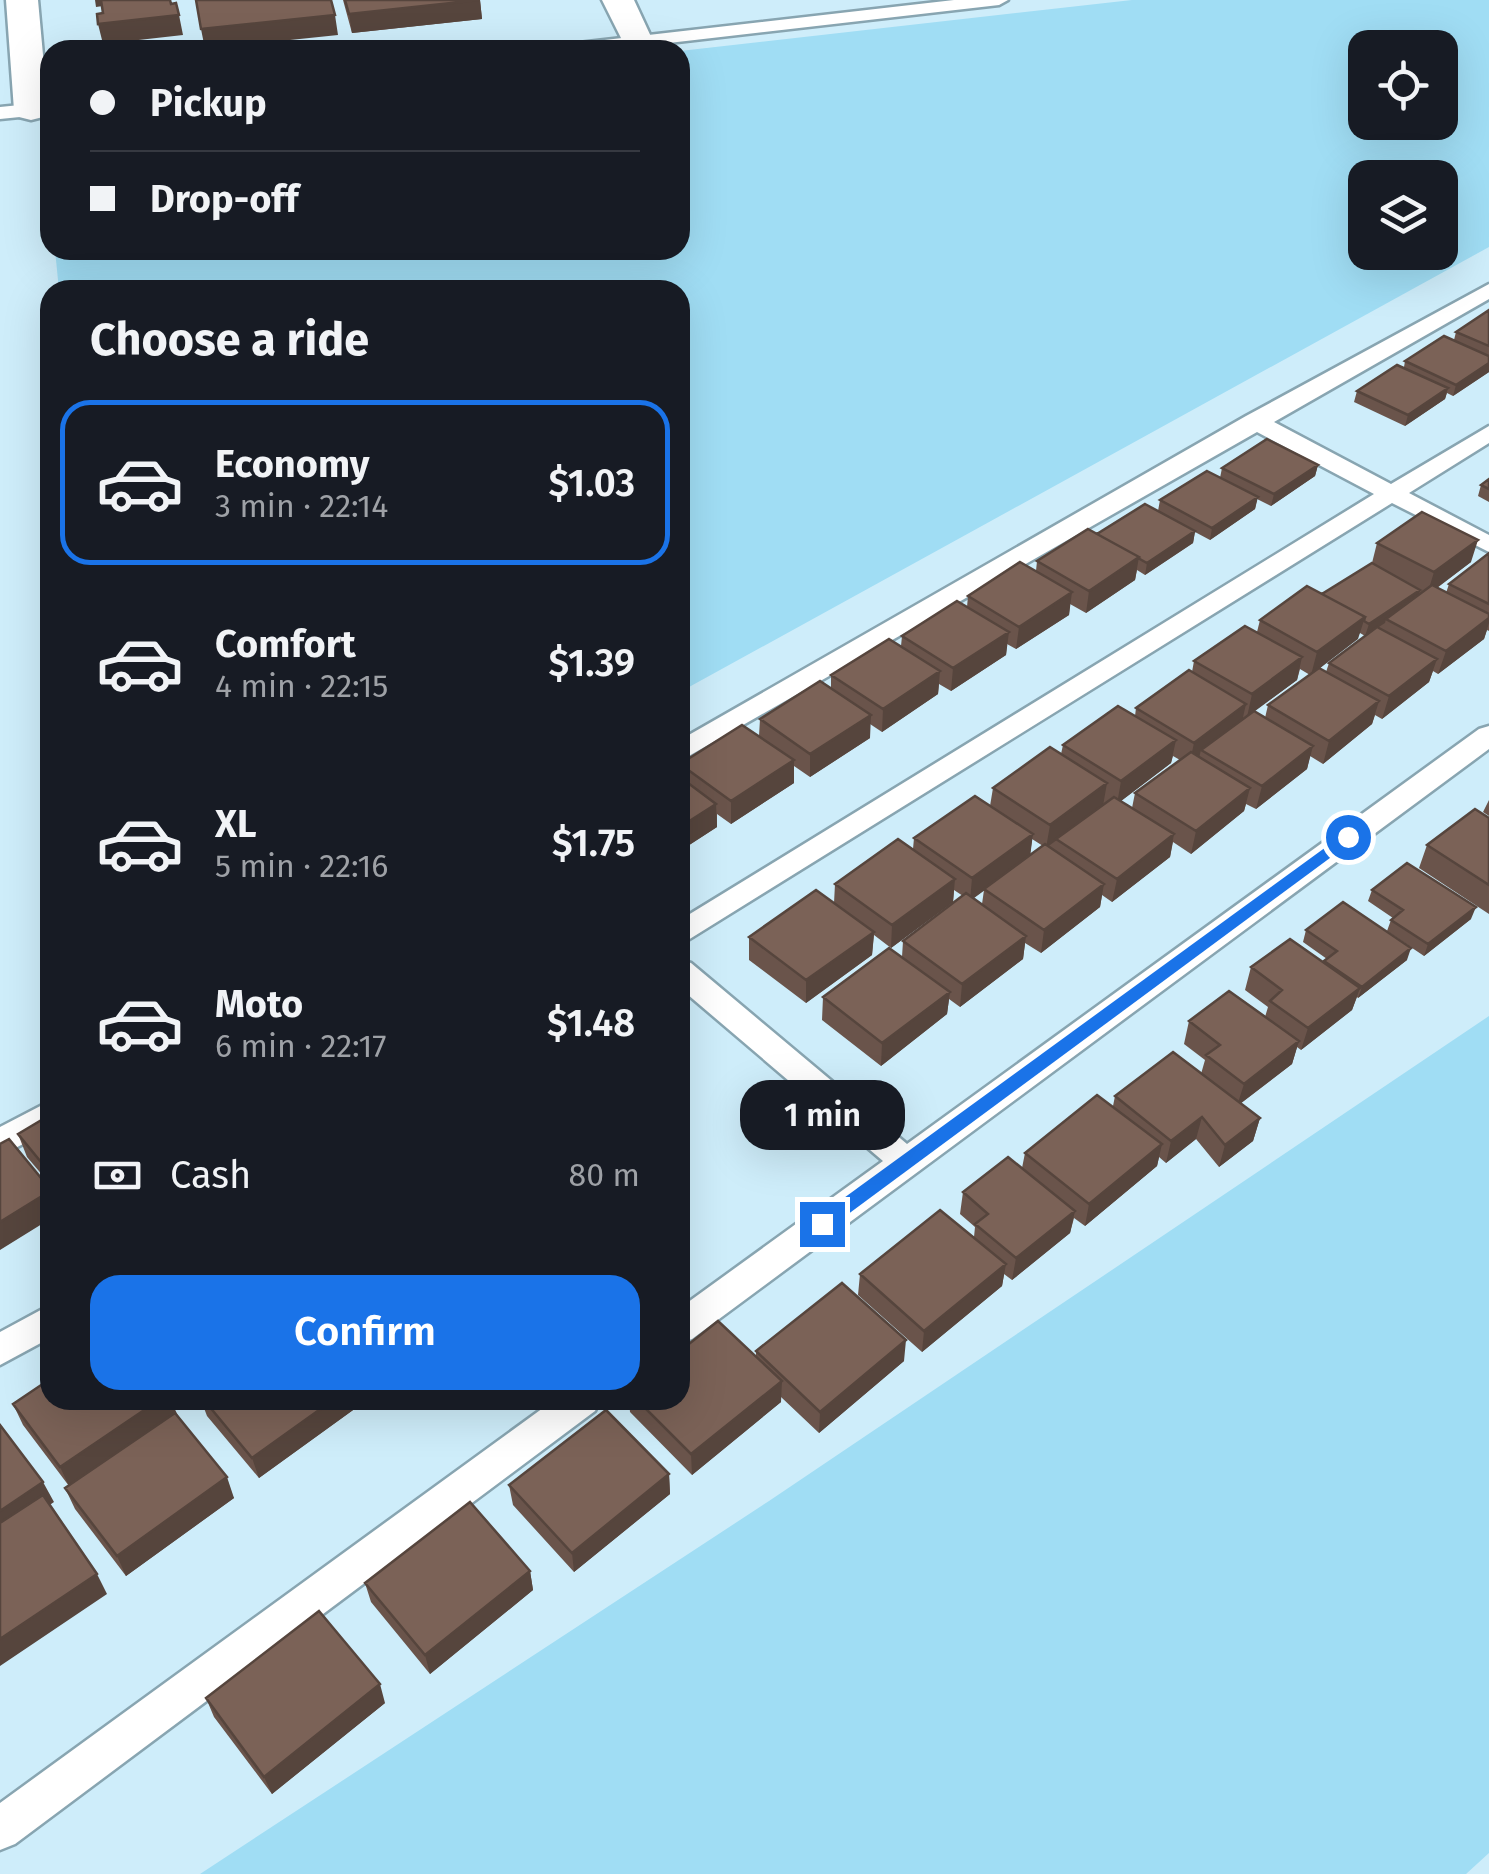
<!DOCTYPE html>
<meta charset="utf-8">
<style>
:root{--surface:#171b24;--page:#20242c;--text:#f1f3f6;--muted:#9ea1a6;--line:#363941;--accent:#1a73e8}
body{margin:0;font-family:"Fira Sans",sans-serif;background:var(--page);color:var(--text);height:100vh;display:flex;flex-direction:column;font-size:38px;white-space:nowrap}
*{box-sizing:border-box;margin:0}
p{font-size:32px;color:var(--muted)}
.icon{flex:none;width:55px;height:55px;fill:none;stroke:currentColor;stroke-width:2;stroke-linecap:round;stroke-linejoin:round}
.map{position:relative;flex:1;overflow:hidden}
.panel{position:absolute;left:40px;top:280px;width:650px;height:1130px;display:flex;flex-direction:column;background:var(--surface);border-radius:30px;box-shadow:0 10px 40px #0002}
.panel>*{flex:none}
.guide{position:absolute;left:40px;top:40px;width:650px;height:220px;border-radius:30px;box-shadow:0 10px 40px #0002;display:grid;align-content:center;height:220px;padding:0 50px;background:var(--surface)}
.tools{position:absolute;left:1348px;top:30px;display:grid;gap:20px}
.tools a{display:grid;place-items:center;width:110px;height:110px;border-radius:20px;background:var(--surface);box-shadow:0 10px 40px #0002;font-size:50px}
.end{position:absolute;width:45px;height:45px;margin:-22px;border:12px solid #1a73e8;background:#fff;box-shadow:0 0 0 5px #fff}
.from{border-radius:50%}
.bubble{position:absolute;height:70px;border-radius:30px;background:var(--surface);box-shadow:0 10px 40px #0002;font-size:32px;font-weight:600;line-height:70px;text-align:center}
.guide b{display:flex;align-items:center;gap:35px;height:95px;font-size:38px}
.guide b+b{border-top:2px solid var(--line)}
.guide i{width:25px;height:25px;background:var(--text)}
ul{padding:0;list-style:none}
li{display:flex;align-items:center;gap:30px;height:165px;margin:0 20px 15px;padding:0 30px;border:5px solid transparent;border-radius:30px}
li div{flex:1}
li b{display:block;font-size:38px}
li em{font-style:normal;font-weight:600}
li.current{border-color:var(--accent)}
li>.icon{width:90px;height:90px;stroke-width:1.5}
h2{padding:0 50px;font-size:45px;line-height:120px}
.pay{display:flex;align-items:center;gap:25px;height:110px;padding:0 50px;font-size:38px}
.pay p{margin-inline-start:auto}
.primary-button{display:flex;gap:20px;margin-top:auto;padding:20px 50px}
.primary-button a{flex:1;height:115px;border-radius:30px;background:var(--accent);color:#fff;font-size:40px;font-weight:600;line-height:115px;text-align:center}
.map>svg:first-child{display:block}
.green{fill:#a0ddf4;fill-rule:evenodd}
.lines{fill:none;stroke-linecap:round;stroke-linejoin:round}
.service-casing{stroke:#88a5b1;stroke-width:5}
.minor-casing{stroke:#88a5b1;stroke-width:5}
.service{fill:#fff;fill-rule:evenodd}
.minor{fill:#fff;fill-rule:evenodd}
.wall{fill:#6a544b;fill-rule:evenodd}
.shaded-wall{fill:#56453d}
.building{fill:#7b6257;stroke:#56453d;stroke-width:2.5}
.route{fill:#1a73e8}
</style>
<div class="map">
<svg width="1489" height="1874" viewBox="0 0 1489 1874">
<rect width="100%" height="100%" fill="#ceedfa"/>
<path class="green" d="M1132,0H1489V247L680,692V290H59L55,250H680V51ZM1365,48H1440V122H1365ZM1365,178H1440V252H1365Z
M1489,1016V1853L1466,1874H200L769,1501Z"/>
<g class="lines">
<g class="service-casing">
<path id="service" d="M954,0H1008L999,5L608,50H552L561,45Z
M50,102V114L0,119V107Z
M1489,284V299L1274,422L1391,484L1489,426V443L1409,493L1489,535V552L1392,503L680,945V920L1374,494L1257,432L680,761V740L1246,416Z
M1489,726V749L692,1339L680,1343V1308L883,1161L680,988V960L691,963L907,1144L1479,729Z
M50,1101V1130L0,1156V1127Z
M50,1305V1338L0,1365V1332Z
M554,1400H600L595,1411L15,1844L0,1850V1803Z"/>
</g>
<g class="minor-casing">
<path id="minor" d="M6,0H38L48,110L43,117L31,120L19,117L14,110Z
M602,0H634L653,41L648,48H626Z"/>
</g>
<use href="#service" class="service"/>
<use href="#minor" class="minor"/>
</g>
<path class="wall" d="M343,0H480L482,19L352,33Z
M1489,310V372L1453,396L1447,393L1445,399L1405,426L1354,402L1357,391L1404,367L1405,361L1454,340L1456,332Z
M1318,465L1315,476L1271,506L1257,499L1255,509L1210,540L1195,532L1193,543L1145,575L1137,570L1135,580L1086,613L1070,604L1069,615L1016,649L1007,644L1006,655L951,691L939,684L938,694L882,732L870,724V738L810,777L794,766V783L731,824L717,814V827L680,851V764L759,736L760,719L831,688V675L901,646L902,636L967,607L968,596L1036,571L1037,561L1097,534L1158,511L1160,500L1220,478L1222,468Z
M1489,479V502L1478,496L1481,485Z
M1377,543L1471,562L1437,588L1446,593L1449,584L1489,553V631L1487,630L1484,639L1438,674L1433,671L1429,682L1382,719L1375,715L1372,724L1323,764L1310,756L1307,769L1256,809L1246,804L1244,811L1191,854L1173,842L1170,857L1112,902L1102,895L1100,907L1041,953L1025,943L1023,959L960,1007L949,999L947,1014L881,1066L822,1020L823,997L902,957L903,941L963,896L954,890L953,902L891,948L874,935L872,955L806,1003L749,960V937L834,903L835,884L913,849L914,838L990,806L993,788L1061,754L1063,745L1135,716L1136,708L1192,672L1194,661L1257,632L1260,620L1322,594L1372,563ZM1360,633L1365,636L1329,663L1326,672L1320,668ZM1300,669L1310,675L1268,705L1265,718L1254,711L1297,680ZM1173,756L1180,760L1135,793L1132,808L1121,801L1171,763ZM1032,839L1043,846L1030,855ZM984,890L982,904L973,898Z
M1489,800V816L1483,812Z
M1489,818V914L1419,868L1427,845Z
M1372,890L1471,919L1424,956L1387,931L1391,920L1393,918L1368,901Z
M1306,930L1407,960L1358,998L1357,997L1352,1010L1301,1050L1297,1047L1292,1064L1240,1104L1260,1118L1253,1141L1219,1167L1196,1139L1166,1163L1159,1157L1157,1166L1085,1226L1074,1218L1070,1233L1012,1280L1004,1274L1002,1286L922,1352L858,1295L860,1274L974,1237L975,1227L960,1214L963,1192L1022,1168L1025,1153L1113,1106L1115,1096L1201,1074L1205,1060L1184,1044L1189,1021L1265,1017L1268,1007L1245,990L1251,967L1324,962L1327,959L1303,942Z
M50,1115V1184L27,1157L18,1134Z
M756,1351L904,1361L819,1433L781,1397V1402L692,1475L630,1412L629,1400H680L756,1357Z
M201,1400H359L360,1405L259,1478L207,1416Z
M13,1404L177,1414L234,1498L126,1576L75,1509L65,1488L69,1486L23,1425Z
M669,1474L670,1494L574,1572L513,1505L509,1485Z
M530,1571L533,1590L430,1674L371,1602L365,1583Z
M206,1698L385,1703L272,1794L214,1717Z"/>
<path class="shaded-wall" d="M95,0H101L103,6L96,7Z
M480,0L482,19L352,33L349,14Z
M179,15L183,35L103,44L98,24Z
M335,15L338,35L205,49L201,29Z
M1489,363V372L1453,396L1456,385Z
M1448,388L1445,399L1405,426L1408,415Z
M1318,465L1315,476L1271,506L1274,494Z
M1258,497L1255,509L1210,540L1212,528Z
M1195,531L1193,543L1145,575L1147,563Z
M1478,540L1471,562L1427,595L1434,572Z
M1139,557L1135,580L1086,613L1089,591Z
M1420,590L1417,602L1386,619L1385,623L1365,636L1369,624Z
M1072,592L1069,615L1016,649L1019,627Z
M1365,617L1358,639L1311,675L1317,652Z
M1489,618V623L1484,639L1438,674L1446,651Z
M1009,632L1006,655L951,691L953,668Z
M1302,657L1297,680L1247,717L1252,694Z
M1437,659L1429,682L1382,719L1389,696Z
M940,671L938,694L882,732L883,709Z
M1379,701L1372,724L1323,764L1329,741Z
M1246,704L1241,726L1201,750L1199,758L1189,766L1194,743Z
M871,715L870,738L810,777V754Z
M1176,740L1171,763L1117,804L1121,781Z
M1313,746L1307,769L1256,809L1262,786Z
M794,760V783L731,824V801Z
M1107,783L1103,806L1046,848L1050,825Z
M1250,788L1244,811L1191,854L1196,831Z
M716,804L717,827L680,851V827Z
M1033,834L1030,857L970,901L972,878Z
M1174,834L1170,857L1112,902L1117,879Z
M955,879L953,902L891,948L892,925Z
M1104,884L1100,907L1041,953L1044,930Z
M1476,907L1471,919L1424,956L1428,944Z
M874,932L872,955L806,1003V980Z
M1026,936L1023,959L960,1007L962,984Z
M1411,948L1407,960L1358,998L1362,987Z
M1360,988L1352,1010L1301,1050L1308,1028Z
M950,992L947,1014L881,1066L882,1043Z
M1299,1041L1292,1064L1237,1106L1244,1084Z
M1202,1117L1196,1139L1166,1163L1171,1141Z
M1260,1118L1253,1141L1219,1167L1225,1145Z
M1162,1144L1157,1166L1085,1226L1089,1204Z
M685,1167L686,1189L680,1193V1171Z
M50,1191V1219L0,1250V1222Z
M1075,1211L1070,1233L1012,1280L1016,1258Z
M1006,1264L1002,1286L922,1352L924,1331Z
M906,1340L904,1361L819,1433L820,1412Z
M782,1381L781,1402L692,1475L691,1454Z
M159,1400H171L177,1414L70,1488L60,1467Z
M333,1400H359L360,1405L259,1478L252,1458Z
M669,1474L670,1494L574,1572L572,1553Z
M227,1477L234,1498L126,1576L117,1556Z
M43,1482L54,1502L0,1539V1511Z
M530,1571L533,1590L430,1674L425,1655Z
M97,1574L107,1594L0,1666V1639Z
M380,1684L385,1703L272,1794L264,1777Z"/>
<path class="building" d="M101,0H170L171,4L176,3L179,15L98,24L97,14L103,13Z
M196,0H331L335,15L201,29Z
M345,0H479L349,14Z
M1489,310V346L1456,332Z
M1444,336L1489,356V363L1456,385L1405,361Z
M1397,365L1448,388L1408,415L1357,391Z
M1267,439L1318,465L1274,494L1222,468Z
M1207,471L1258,497L1212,528L1160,500Z
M1489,479V489L1481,485Z
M1145,504L1195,531L1147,563L1138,558L1139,557L1097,534Z
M1422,512L1478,540L1434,572L1377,543Z
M1088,529L1139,557L1089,591L1037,561Z
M1489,553V604L1449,584Z
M1020,562L1072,592L1019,627L968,596Z
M1372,563L1420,590L1369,624L1364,621L1365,617L1322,594Z
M1432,585L1489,614V618L1446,651L1386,619Z
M1307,586L1365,617L1317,652L1260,620Z
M957,601L1009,632L953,668L902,636Z
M1245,626L1302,657L1252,694L1194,661Z
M1377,627L1437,659L1389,696L1329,663Z
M889,639L940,671L883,709L831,675Z
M1319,668L1379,701L1329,741L1268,705Z
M1189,670L1246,704L1194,743L1136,708Z
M820,681L871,715L810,754L760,719Z
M1118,706L1176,740L1121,781L1063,745Z
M1254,711L1313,746L1262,786L1201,750Z
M742,725L794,760L731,801L680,764Z
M1050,747L1107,783L1050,825L993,788Z
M1191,752L1250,788L1196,831L1135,793Z
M680,777L716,804L680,827Z
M975,796L1033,834L972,878L914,838Z
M1114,797L1174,834L1117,879L1056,839Z
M1475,809L1489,818V885L1427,845Z
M898,839L955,879L892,925L835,884Z
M1045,844L1104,884L1044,930L984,889Z
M1407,863L1476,907L1428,944L1391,920L1403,910L1372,890Z
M816,890L874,932L806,980L749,937Z
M966,893L1026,936L962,984L903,941Z
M1343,902L1411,948L1362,987L1324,961L1337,951L1306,930Z
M1290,939L1360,988L1308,1028L1270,1001L1282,990L1251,967Z
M889,948L950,992L882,1043L823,997Z
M1229,991L1299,1041L1244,1084L1206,1055L1220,1045L1189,1021Z
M1173,1052L1260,1118L1225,1145L1202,1117L1171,1141L1115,1096Z
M1097,1095L1162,1144L1089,1204L1025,1153Z
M50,1115V1173L18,1134Z
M9,1139L50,1189V1191L0,1222V1144Z
M1008,1157L1075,1211L1016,1258L975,1224L988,1214L963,1192Z
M940,1210L1006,1264L924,1331L860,1274Z
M842,1283L906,1340L820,1412L756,1351Z
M718,1321L782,1381L691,1454L637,1400H680V1351Z
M50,1379V1400H159L60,1467L13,1404Z
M204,1400H333L252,1458Z
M606,1410L669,1474L572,1553L509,1485Z
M175,1413L227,1477L117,1556L65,1488Z
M0,1425L43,1482L0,1511Z
M43,1495L97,1574L0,1639V1523Z
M470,1502L530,1571L425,1655L365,1583Z
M319,1611L380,1684L264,1777L206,1698Z"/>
<path class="route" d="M1348,831L1356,837L1353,841L828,1229H815V1219Z"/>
</svg>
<div class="tools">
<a><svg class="icon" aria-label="locate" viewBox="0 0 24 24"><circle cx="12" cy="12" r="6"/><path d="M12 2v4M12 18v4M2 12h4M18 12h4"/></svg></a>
<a><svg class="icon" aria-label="layers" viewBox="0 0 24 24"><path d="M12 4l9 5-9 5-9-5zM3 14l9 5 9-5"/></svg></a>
</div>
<i class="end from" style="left:1348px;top:837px"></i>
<i class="end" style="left:822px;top:1224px"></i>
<div class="bubble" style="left:740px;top:1080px;width:165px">1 min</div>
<div class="guide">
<b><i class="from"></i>Pickup</b>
<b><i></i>Drop-off</b>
</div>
<section class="panel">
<h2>Choose a ride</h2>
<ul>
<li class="current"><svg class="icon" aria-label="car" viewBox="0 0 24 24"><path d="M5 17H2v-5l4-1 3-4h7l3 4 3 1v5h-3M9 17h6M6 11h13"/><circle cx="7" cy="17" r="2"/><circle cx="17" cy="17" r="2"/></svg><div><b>Economy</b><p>3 min · 22:14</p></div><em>$1.03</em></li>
<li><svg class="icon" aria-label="car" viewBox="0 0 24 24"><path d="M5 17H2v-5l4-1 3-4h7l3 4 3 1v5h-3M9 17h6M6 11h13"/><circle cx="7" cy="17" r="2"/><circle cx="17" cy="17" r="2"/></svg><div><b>Comfort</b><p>4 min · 22:15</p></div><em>$1.39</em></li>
<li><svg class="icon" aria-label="car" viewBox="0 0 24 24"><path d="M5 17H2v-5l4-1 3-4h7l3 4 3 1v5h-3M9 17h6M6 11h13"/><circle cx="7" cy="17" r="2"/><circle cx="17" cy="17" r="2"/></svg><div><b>XL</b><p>5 min · 22:16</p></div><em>$1.75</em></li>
<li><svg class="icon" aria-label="car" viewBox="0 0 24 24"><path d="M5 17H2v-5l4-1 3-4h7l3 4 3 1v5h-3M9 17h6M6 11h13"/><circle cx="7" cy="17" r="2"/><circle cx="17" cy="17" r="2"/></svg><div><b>Moto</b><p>6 min · 22:17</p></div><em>$1.48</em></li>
</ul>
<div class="pay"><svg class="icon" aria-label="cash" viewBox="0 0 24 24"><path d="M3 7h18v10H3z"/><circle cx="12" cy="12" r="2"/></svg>Cash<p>80 m</p></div>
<div class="primary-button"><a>Confirm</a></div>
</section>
</div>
